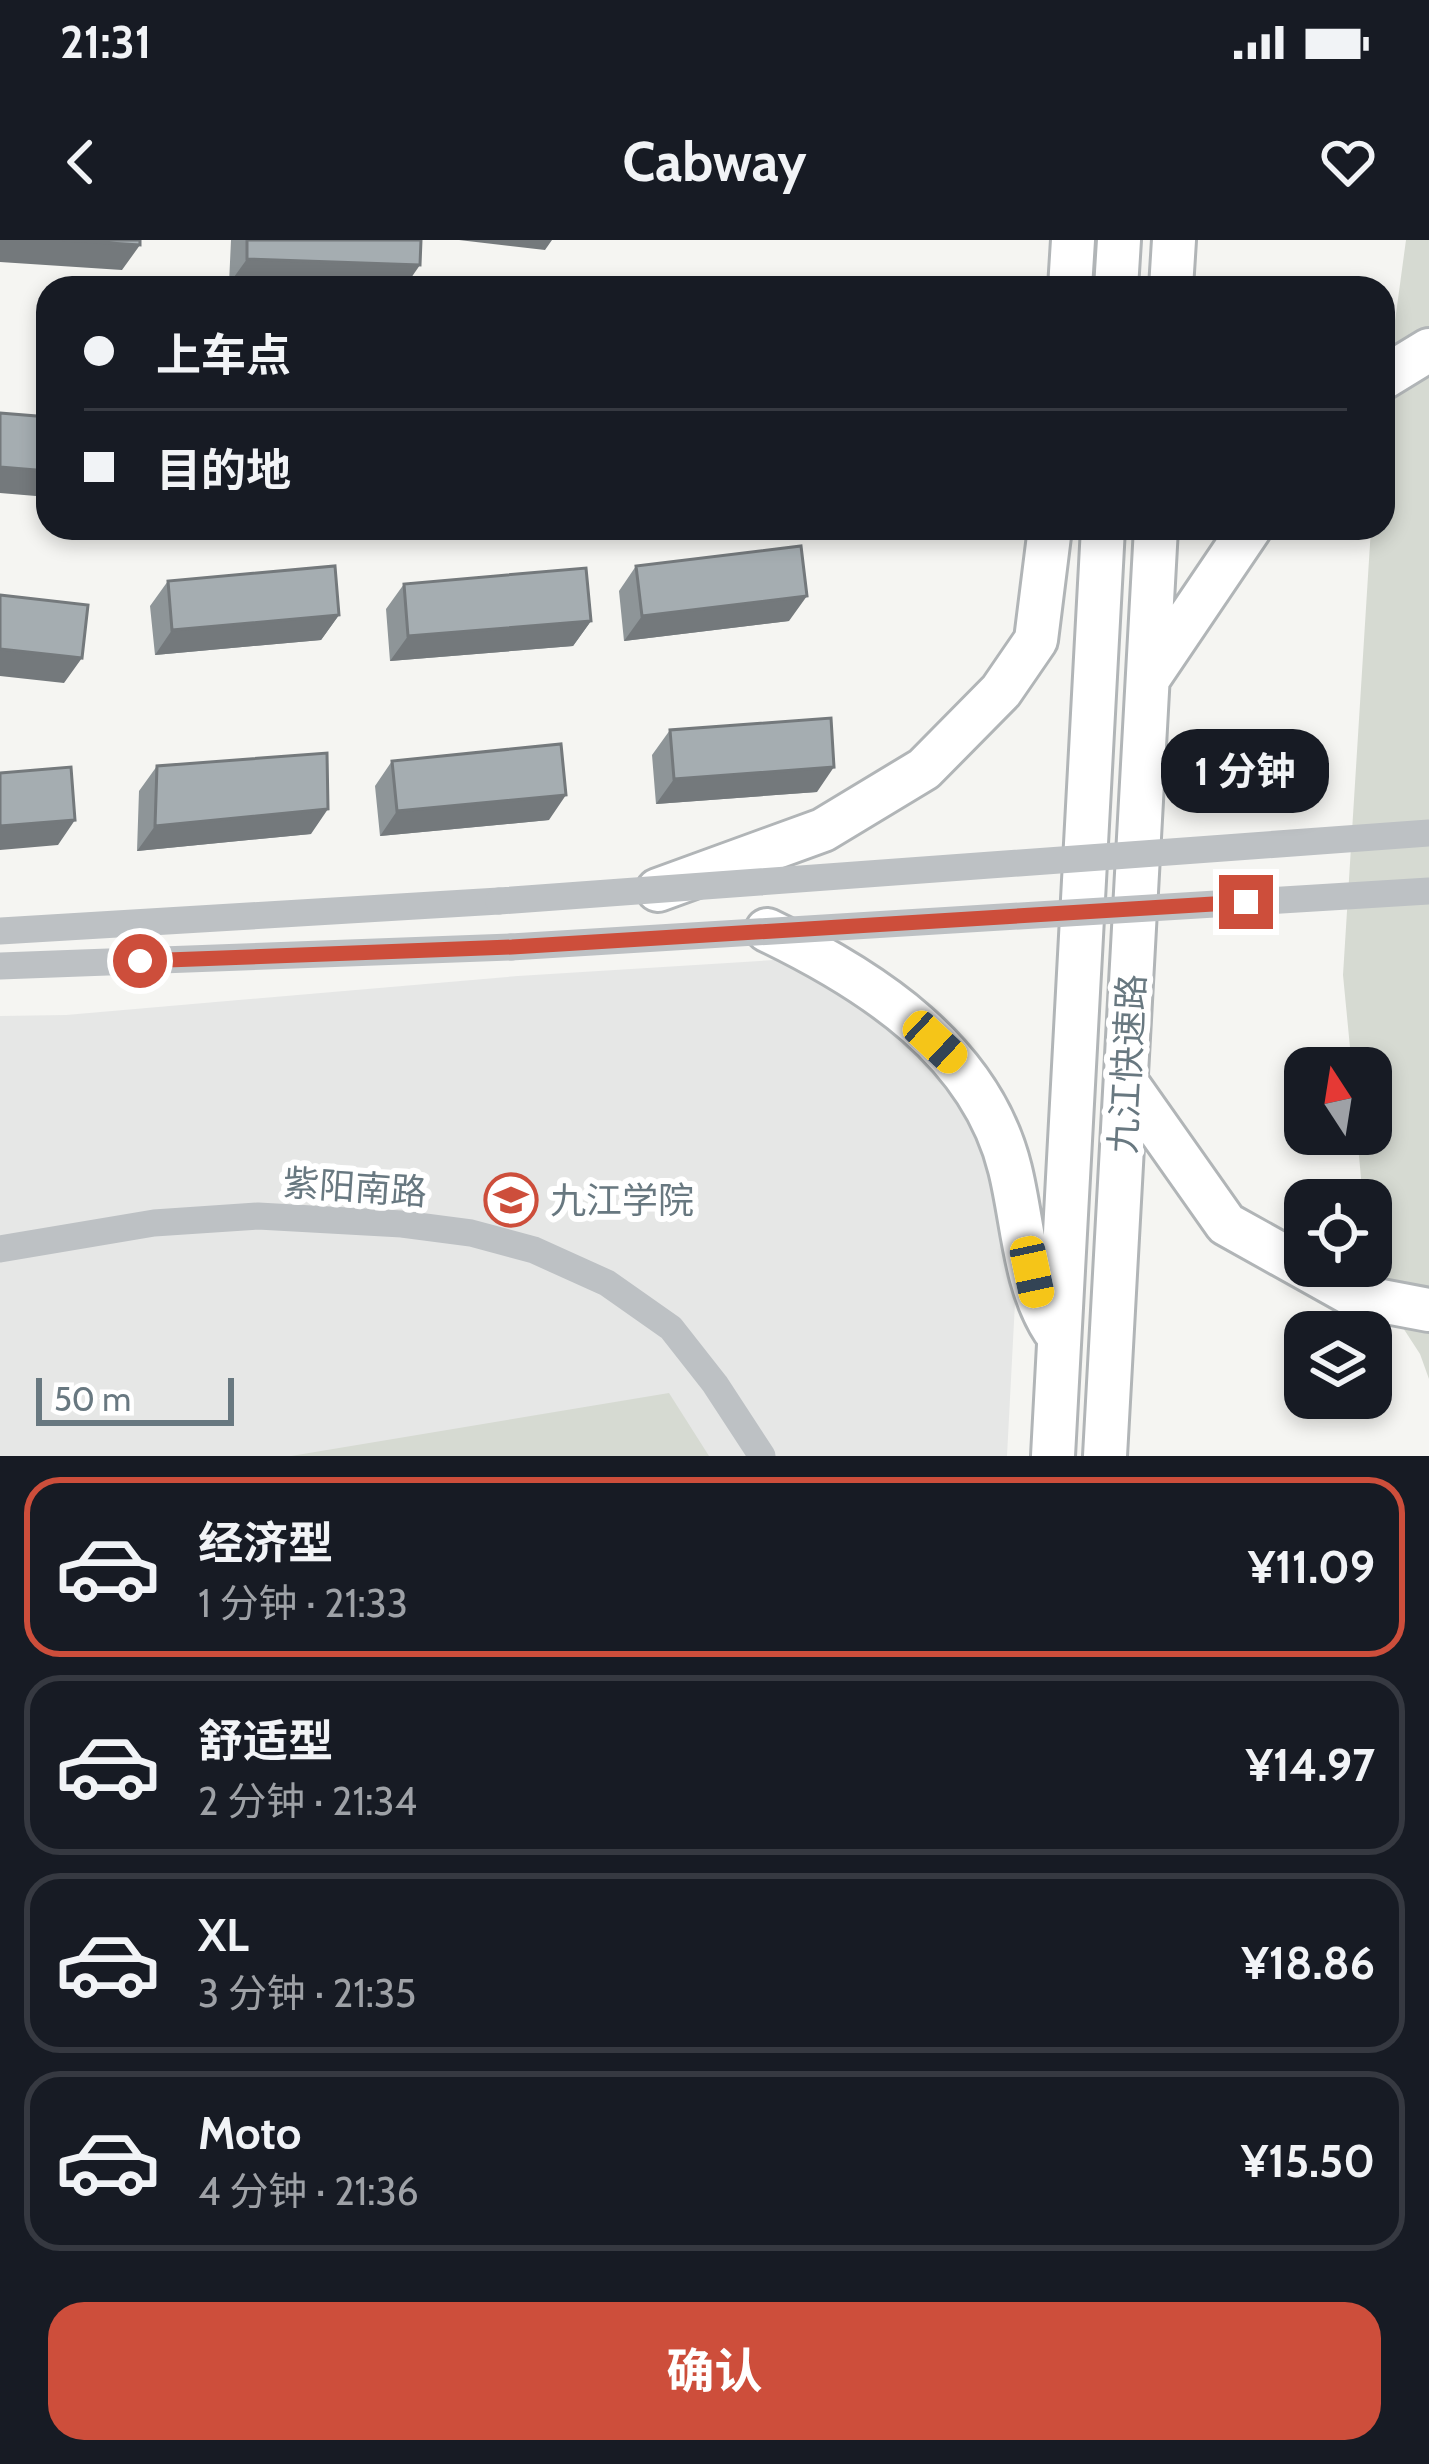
<!DOCTYPE html>
<html lang="zh">
<meta charset="utf-8">
<style>
:root{--surface:#171b24;--page:#242831;--text:#f1f3f6;--muted:#9ea1a6;--line:#363941;--accent:#cd4e3b}
body{margin:0;font-family:Cabin,"Noto Sans SC",sans-serif;background:var(--page);color:var(--text);height:100vh;display:flex;flex-direction:column;font-size:45px;white-space:nowrap}
*{box-sizing:border-box;margin:0}
p{font-size:39px;color:var(--muted)}
.icon{flex:none;width:66px;height:66px;fill:none;stroke:currentColor;stroke-width:2;stroke-linecap:round;stroke-linejoin:round}
.map{position:relative;height:1216px;overflow:hidden}
.side{display:flex;flex-direction:column;background:var(--surface);flex:1}
.side>*{flex:none}
.top-card{position:absolute;left:36px;top:36px;width:1359px;height:264px;border-radius:36px;box-shadow:0 6px 18px #0003;display:grid;align-content:center;height:264px;padding:0 48px;background:var(--surface)}
.needle{width:78px;rotate:348deg}
.fabs{position:absolute;left:1284px;top:807px;display:grid;gap:24px}
.fabs a{display:grid;place-items:center;width:108px;height:108px;border-radius:24px;background:var(--surface);box-shadow:0 6px 18px #0003;font-size:60px}
.scale{position:absolute;left:36px;bottom:30px;width:198px;box-sizing:border-box;padding-left:12px;border:6px solid #687880;border-top:0;font-size:33px;line-height:42px;white-space:nowrap;color:#687880;-webkit-text-stroke:9px #fff;paint-order:stroke}
.end{position:absolute;width:54px;height:54px;margin:-27px;border:15px solid #cd4e3b;background:#fff;box-shadow:0 0 0 6px #fff}
.from{border-radius:50%}
.bubble{position:absolute;height:84px;border-radius:36px;background:var(--surface);box-shadow:0 6px 18px #0003;font-size:39px;font-weight:700;line-height:84px;text-align:center}
.car{position:absolute;width:36px;height:72px;margin:-36px -18px;border-radius:15px;box-shadow:0 0 9px 3px #0007;background:linear-gradient(#f5c518 24%,#345 0 40%,#f5c518 0 76%,#345 0 86%,#f5c518 0)}
.top-card b{display:flex;align-items:center;gap:42px;height:114px;font-size:45px}
.top-card b+b{border-top:3px solid var(--line)}
.top-card i{width:30px;height:30px;background:var(--text)}
ul{padding:21px 0 0;list-style:none}
li{display:flex;align-items:center;gap:36px;height:180px;margin:0 24px 18px;padding:0 24px;border:6px solid var(--line);border-radius:36px}
li div{flex:1}
li b{display:block;font-size:45px}
li em{font-style:normal;font-weight:700}
li.current{border-color:var(--accent)}
li>.icon{width:108px;height:108px;stroke-width:1.5}
.primary-button{display:flex;gap:24px;margin-top:auto;padding:24px 48px}
.primary-button a{flex:1;height:138px;border-radius:36px;background:var(--accent);color:#fff;font-size:48px;font-weight:700;line-height:138px;text-align:center}
.status{display:flex;justify-content:space-between;align-items:center;height:84px;padding:0 60px;background:var(--surface);direction:ltr}
.status svg{height:33px;fill:currentColor}
header{display:flex;justify-content:space-between;align-items:center;height:156px;padding:0 48px;background:var(--surface);font-size:54px;font-weight:700}
.map>svg:first-child{display:block}
.built{fill:#e6e7e6}
.green{fill:#d6dad2}
.lines{fill:none;stroke-linecap:round;stroke-linejoin:round}
.highway-casing{stroke:#b1b5b7;stroke-width:48}
.minor{stroke:#bdc1c4;stroke-width:27}
.highway{stroke:#fff;stroke-width:42}
.minor-bridge{stroke:#bdc1c4;stroke-width:27}
.wall{fill:#8e9598}
.shaded-wall{fill:#74797c}
.building{fill:#a5adb1;stroke:#74797c;stroke-width:3}
.route{stroke:#cd4e3b;stroke-width:15}
.labels{text-anchor:middle;dominant-baseline:central;stroke-width:12;stroke-linejoin:round;paint-order:stroke}
.street-label{font-size:36px;fill:#687880;stroke:#fff}
.poi-label{font-size:36px;fill:#687880;stroke:#fff;text-anchor:start}
</style>
<div class="status"><b>21:31</b><svg viewBox="0 0 49 12"><path d="M0 12V9h3v3zM5 12V6h3v6zM10 12V3h3v9zM15 12V0h3v12zM26 1h20v11H26zM47 4h2v5h-2z"/></svg></div>
<header><svg class="icon" aria-label="back" viewBox="0 0 24 24"><path d="M15 5l-7 7 7 7"/></svg>Cabway<svg class="icon" aria-label="heart" viewBox="0 0 24 24"><path d="M12 20l-8-8c-3-5 5-10 8-4 3-6 11-1 8 4z"/></svg></header>
<div class="map">
<svg width="1429" height="1216" viewBox="0 0 1429 1216">
<rect width="100%" height="100%" fill="#f5f5f2"/>
<path class="built" d="M806,718L976,833L1018,1005L1007,1216H0V776L66,775L518,736Z"/>
<path class="green" d="M1406,0H1429V1139L1420,1114L1370,1037L1371,960H1363L1357,894H1371V828H1352L1343,735L1371,288H1383V169Z
M669,1153L709,1216H291Z"/>
<g class="lines">
<g class="highway-casing">
<path id="highway" d="M1070,48L1073,0
M1116,48L1119,0
M1171,48L1174,0
M1383,138L1429,110
M1148,439L1250,288
M658,650L823,590L924,529L1001,451L1036,400L1050,288
M767,690C871,740 981,811 1010,929C1023,981 1024,1044 1054,1090
M1126,842L1226,984L1355,1056L1429,1070
M1053,1216L1103,288
M1105,1216L1156,288"/>
</g>
<path class="minor" d="M0,691L499,661
M0,726L511,707
M0,1009L154,983L258,976L402,984L471,993L534,1010L607,1043L671,1088L715,1144L762,1216"/>
<use href="#highway" class="highway"/>
<path class="minor-bridge" d="M499,661L1429,593
M511,707L1429,651"/>
</g>
<path class="wall" d="M231,0H421L229,44Z
M636,326L789,381L624,401L619,351Z
M168,341L339,375L321,400L155,415L150,366Z
M404,344L591,381L573,406L390,421L386,369Z
M670,490L817,552L656,564L652,515Z
M392,521L549,580L380,596L375,546Z
M157,526L311,594L137,611L139,551Z"/>
<path class="shaded-wall" d="M0,0H63L140,5L122,30L0,22Z
M459,0H552L545,10Z
M247,19L420,25L404,48L229,44Z
M0,227L48,231V257L0,253Z
M807,356L789,381L624,401L642,376Z
M339,375L321,400L155,415L172,390Z
M591,381L573,406L390,421L408,396Z
M0,409L82,418L64,443L0,436Z
M834,527L817,552L656,564L674,539Z
M566,555L549,580L380,596L397,571Z
M328,569L311,594L137,611L155,586Z
M75,580L58,605L0,610V586Z"/>
<path class="building" d="M63,0H140V5Z
M247,0H421L420,25L247,19Z
M0,173L48,177V231L0,227Z
M801,306L807,356L642,376L636,326Z
M335,326L339,375L172,390L168,341Z
M586,328L591,381L408,396L404,344Z
M0,355L88,365L82,418L0,409Z
M831,478L834,527L674,539L670,490Z
M561,504L566,555L397,571L392,521Z
M327,513L328,569L155,586L157,526Z
M71,527L75,580L0,586V533Z"/>
<g class="lines">
<path class="route" d="M140,721L512,707L1246,662"/>
</g>
<defs>
<g id="university-ring" transform="scale(2.7)"><circle r="9.5" fill="#fff" stroke="#cd4e3b" stroke-width="1.5"/><path d="M0-5L7-2L0 1L-7-2ZM-4 1L0 2.5L4 1V4Q0 6-4 4Z" fill="#cd4e3b"/></g>
</defs>
<g fill-rule="evenodd">
<use href="#university-ring" x="511" y="960"/>
</g>
<g class="labels">
<g class="street-label">
<text transform="translate(1127 824) rotate(-87)">九江快速路</text>
<text transform="translate(355 947) rotate(4)">紫阳南路</text>
</g>
<g class="poi-label">
<text x="550" y="960">九江学院</text>
</g>
</g>
</svg>
<div class="fabs">
<a><svg class="needle" viewBox="-14 -14 28 28"><path d="M0-13l5 13h-10z" fill="#e53935"/><path d="M0 13l5-13h-10z" fill="#9ea1a6"/></svg></a>
<a><svg class="icon" aria-label="locate" viewBox="0 0 24 24"><circle cx="12" cy="12" r="6"/><path d="M12 2v4M12 18v4M2 12h4M18 12h4"/></svg></a>
<a><svg class="icon" aria-label="layers" viewBox="0 0 24 24"><path d="M12 4l9 5-9 5-9-5zM3 14l9 5 9-5"/></svg></a>
</div>
<div class="scale">50 m</div>
<i class="end from" style="left:140px;top:721px"></i>
<i class="end" style="left:1246px;top:662px"></i>
<div class="bubble" style="left:1161px;top:489px;width:168px">1 分钟</div>
<i class="car" style="left:935px;top:802px;rotate:133deg"></i>
<i class="car" style="left:1032px;top:1032px;rotate:168deg"></i>
<div class="top-card">
<b><i class="from"></i>上车点</b>
<b><i></i>目的地</b>
</div>
</div>
<section class="side">
<ul>
<li class="current"><svg class="icon" aria-label="car" viewBox="0 0 24 24"><path d="M5 17H2v-5l4-1 3-4h7l3 4 3 1v5h-3M9 17h6M6 11h13"/><circle cx="7" cy="17" r="2"/><circle cx="17" cy="17" r="2"/></svg><div><b>经济型</b><p>1 分钟 · 21:33</p></div><em>¥11.09</em></li>
<li><svg class="icon" aria-label="car" viewBox="0 0 24 24"><path d="M5 17H2v-5l4-1 3-4h7l3 4 3 1v5h-3M9 17h6M6 11h13"/><circle cx="7" cy="17" r="2"/><circle cx="17" cy="17" r="2"/></svg><div><b>舒适型</b><p>2 分钟 · 21:34</p></div><em>¥14.97</em></li>
<li><svg class="icon" aria-label="car" viewBox="0 0 24 24"><path d="M5 17H2v-5l4-1 3-4h7l3 4 3 1v5h-3M9 17h6M6 11h13"/><circle cx="7" cy="17" r="2"/><circle cx="17" cy="17" r="2"/></svg><div><b>XL</b><p>3 分钟 · 21:35</p></div><em>¥18.86</em></li>
<li><svg class="icon" aria-label="car" viewBox="0 0 24 24"><path d="M5 17H2v-5l4-1 3-4h7l3 4 3 1v5h-3M9 17h6M6 11h13"/><circle cx="7" cy="17" r="2"/><circle cx="17" cy="17" r="2"/></svg><div><b>Moto</b><p>4 分钟 · 21:36</p></div><em>¥15.50</em></li>
</ul>
<div class="primary-button"><a>确认</a></div>
</section>
